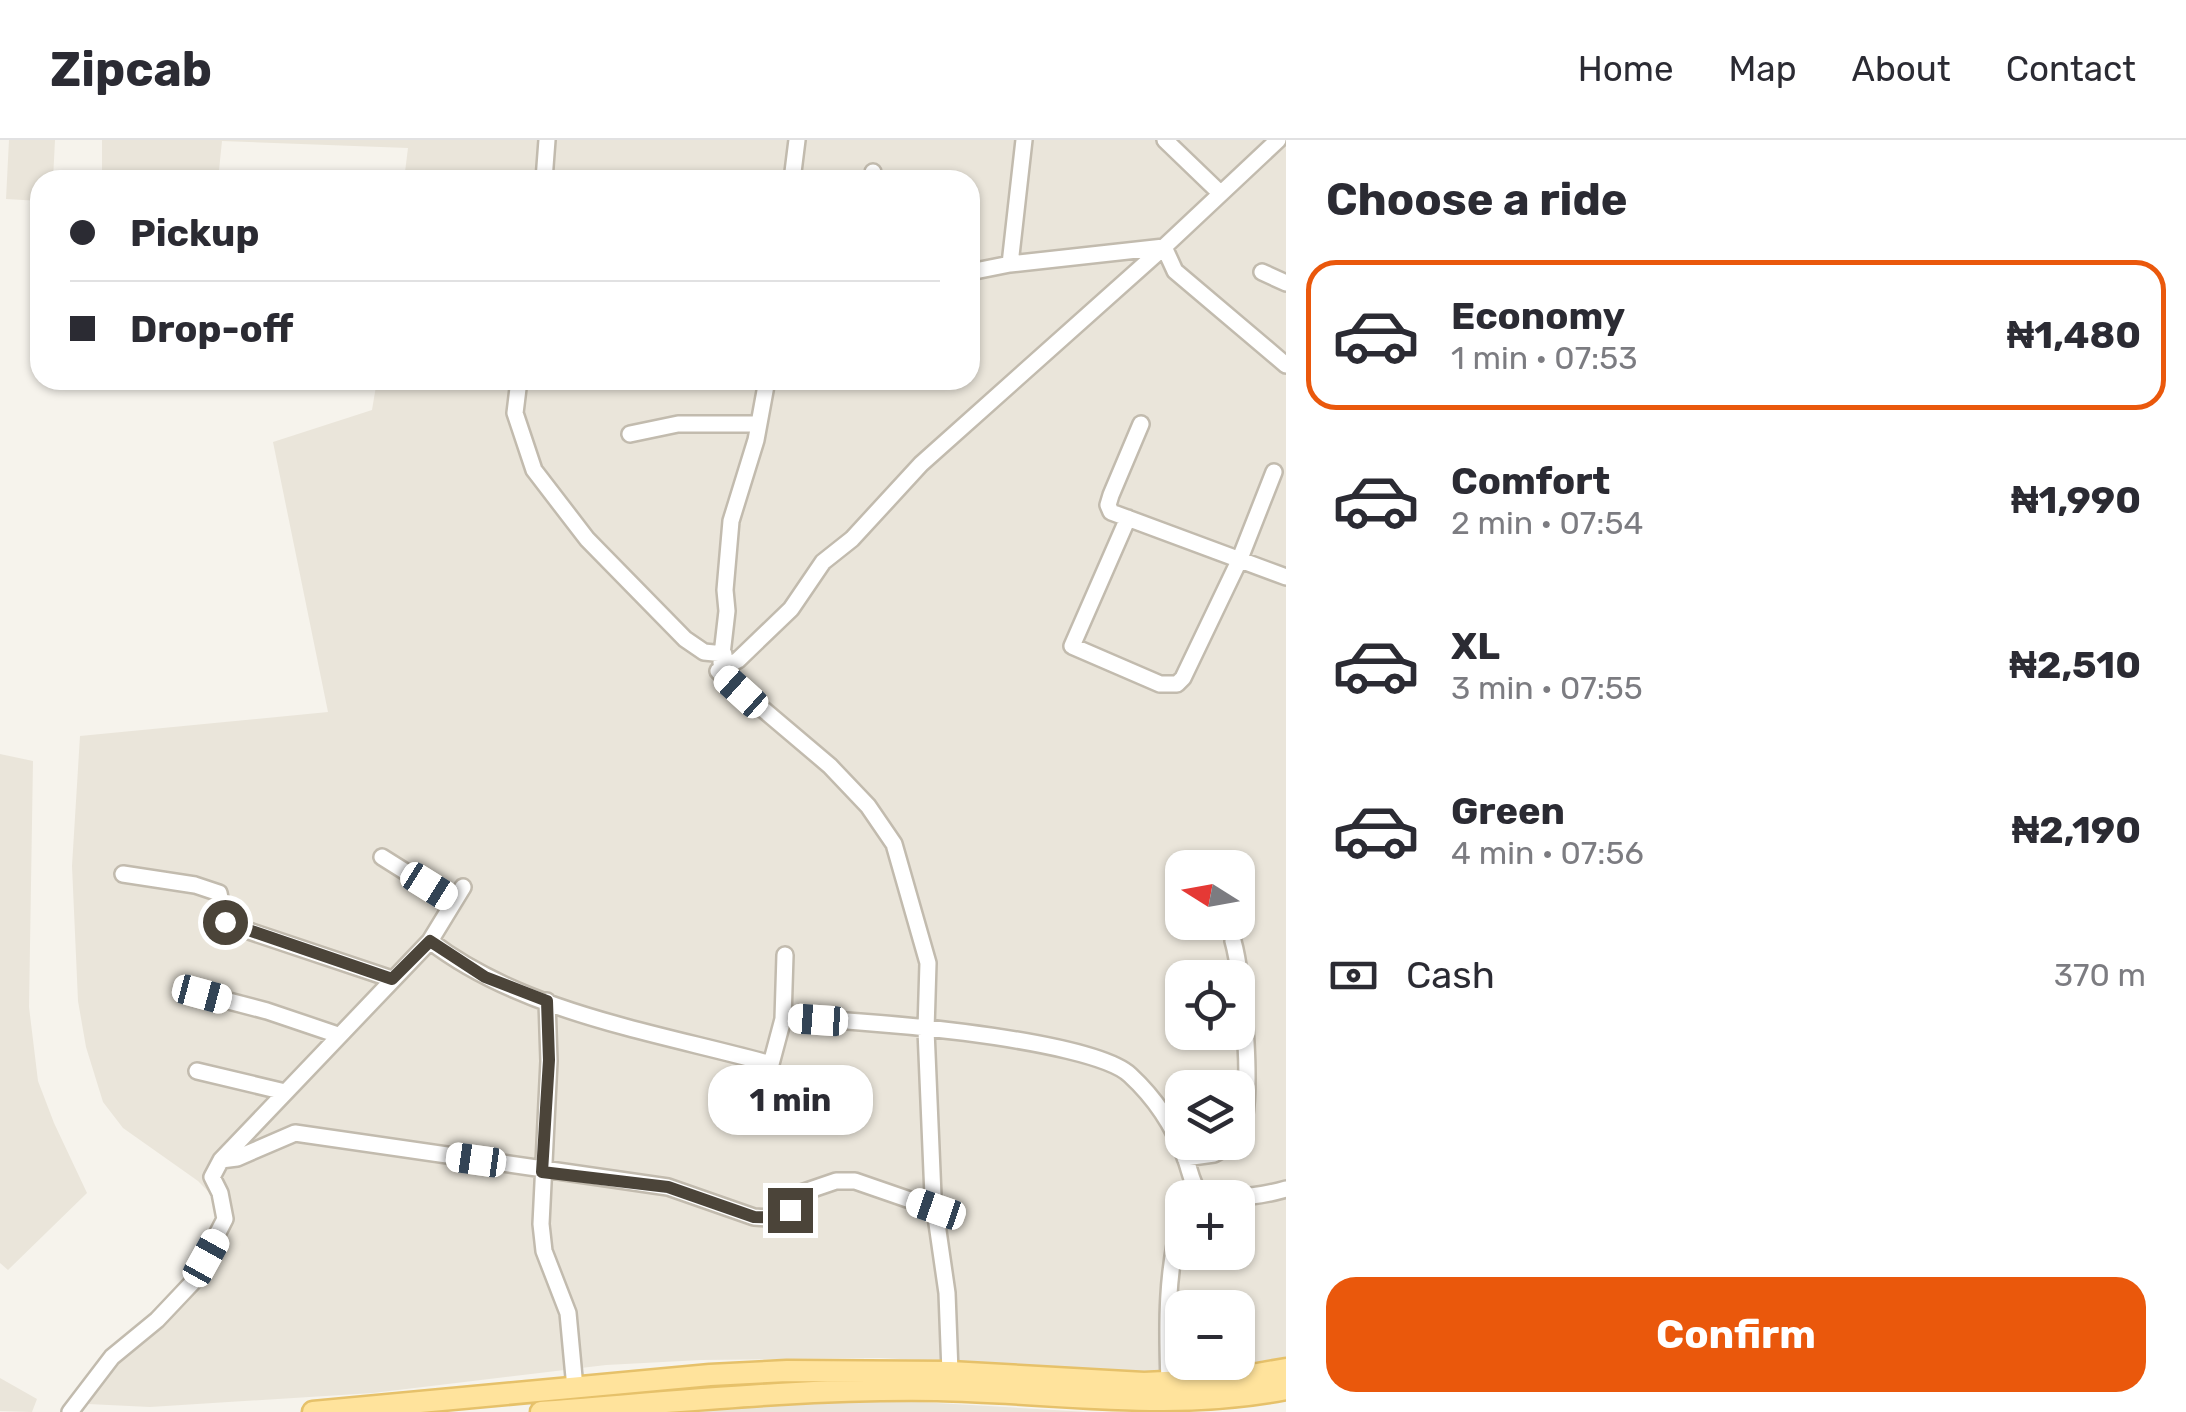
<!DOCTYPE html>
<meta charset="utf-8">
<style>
:root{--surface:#fff;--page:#f2f2f3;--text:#2b2b33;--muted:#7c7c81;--line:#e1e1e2;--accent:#ea580c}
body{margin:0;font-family:Rubik,sans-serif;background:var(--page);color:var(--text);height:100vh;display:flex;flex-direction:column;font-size:38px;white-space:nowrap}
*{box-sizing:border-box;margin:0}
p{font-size:32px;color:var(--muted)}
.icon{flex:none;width:55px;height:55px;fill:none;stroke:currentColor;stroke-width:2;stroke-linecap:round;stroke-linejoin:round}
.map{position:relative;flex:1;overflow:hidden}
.details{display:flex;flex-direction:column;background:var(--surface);width:900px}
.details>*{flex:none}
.guide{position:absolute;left:30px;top:30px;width:950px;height:220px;border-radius:30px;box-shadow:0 2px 8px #0004;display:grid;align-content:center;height:220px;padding:0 40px;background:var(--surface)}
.needle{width:65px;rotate:281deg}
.controls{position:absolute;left:1165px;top:710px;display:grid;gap:20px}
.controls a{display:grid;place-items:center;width:90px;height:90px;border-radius:20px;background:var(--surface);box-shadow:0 2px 8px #0004;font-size:50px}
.end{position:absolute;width:45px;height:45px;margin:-22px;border:12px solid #4b4439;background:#fff;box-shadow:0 0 0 5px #fff}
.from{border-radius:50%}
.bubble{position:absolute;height:70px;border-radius:30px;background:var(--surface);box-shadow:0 2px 8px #0004;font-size:32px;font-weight:700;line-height:70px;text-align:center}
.car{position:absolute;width:30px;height:60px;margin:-30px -15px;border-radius:12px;box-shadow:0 0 8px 2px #0007;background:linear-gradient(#fff 24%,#345 0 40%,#fff 0 76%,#345 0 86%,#fff 0)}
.guide b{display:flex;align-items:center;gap:35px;height:95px;font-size:38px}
.guide b+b{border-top:2px solid var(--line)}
.guide i{width:25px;height:25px;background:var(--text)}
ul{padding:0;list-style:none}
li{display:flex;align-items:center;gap:30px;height:150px;margin:0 20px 15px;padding:0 20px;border:5px solid transparent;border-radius:30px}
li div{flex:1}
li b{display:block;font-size:38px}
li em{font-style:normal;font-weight:700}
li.selected{border-color:var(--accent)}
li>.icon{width:90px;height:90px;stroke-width:1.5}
h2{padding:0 40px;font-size:45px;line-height:120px}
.pay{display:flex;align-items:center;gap:25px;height:110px;padding:0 40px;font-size:38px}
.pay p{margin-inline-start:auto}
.button{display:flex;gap:20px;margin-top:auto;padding:20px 40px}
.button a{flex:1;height:115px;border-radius:30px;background:var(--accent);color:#fff;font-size:40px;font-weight:700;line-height:115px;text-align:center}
header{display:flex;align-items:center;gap:60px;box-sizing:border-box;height:140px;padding:0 50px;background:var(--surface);border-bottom:2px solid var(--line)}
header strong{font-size:48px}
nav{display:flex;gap:55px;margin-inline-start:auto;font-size:35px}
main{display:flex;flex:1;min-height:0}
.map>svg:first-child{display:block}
.residential{fill:#eae5da;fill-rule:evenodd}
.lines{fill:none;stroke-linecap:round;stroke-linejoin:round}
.minor-casing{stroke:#c2bbae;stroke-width:20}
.major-casing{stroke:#e6c16a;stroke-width:25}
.minor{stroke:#fff;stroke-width:15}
.major{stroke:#ffe39c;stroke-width:20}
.route{stroke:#4b4439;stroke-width:12}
</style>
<header>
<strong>Zipcab</strong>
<nav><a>Home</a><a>Map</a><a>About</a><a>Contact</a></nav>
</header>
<main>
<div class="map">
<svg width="1286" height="1272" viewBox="0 0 1286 1272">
<rect width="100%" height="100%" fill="#f6f3ec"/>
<path class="residential" d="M9,0H55L53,40H40V61L6,59Z
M102,0H1286V1217L1202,1230L1143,1232L881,1218L701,1220L606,1225L373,1253L150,1267L88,1264L97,1239L199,1147L233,1077L198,1041L123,988L103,962L86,907L78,861L72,726L80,596L328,572L273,302L372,270L377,240H970V40H404L408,8L222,1L218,40H102ZM1182,728H1238V782H1182ZM1182,838H1238V892H1182ZM1182,948H1238V1002H1182ZM1182,1058H1238V1112H1182ZM1182,1168H1238V1222H1182Z
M0,614L33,621L29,867L38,941L54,983L87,1053L8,1130L0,1123Z
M0,1238L37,1259L32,1272L0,1271Z
M902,1261L1088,1272H690L820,1262Z"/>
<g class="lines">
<g class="minor-casing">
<path id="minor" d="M1165,0L1219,52
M544,40L547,0
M792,40L797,0
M873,40V32
M1164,107L1175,131L1286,225
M1010,124L1024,0
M970,132L1010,124L1164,107
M1262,132L1286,143
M519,240L515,273L534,330L587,399L685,499L704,512L724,514
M1141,284L1111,355L1108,365L1111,372L1286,437
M630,294L678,284H759
M1128,378L1072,506L1160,544H1177L1183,538L1239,421L1274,332
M721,523L727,471L725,450L731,381L756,300L767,240
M718,531L830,626L868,666L894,704L928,823L926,890L933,1056L947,1153L950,1232
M718,531L738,520L791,469L823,422L852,399L921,324L1164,107L1278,0
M382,717L452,761
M123,734L195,745L219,753L225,783L392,839
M430,801C523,873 659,893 771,924L783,879L785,815
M1233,801C1243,835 1256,972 1238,999
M202,854L267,871L338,895
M547,861L549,921L541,1084L544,1111L568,1173L575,1248
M783,879C843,877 1091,898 1130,935C1156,959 1173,985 1185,1017C1190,1030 1191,1042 1199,1053C1227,1060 1258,1057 1286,1049
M197,931L285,952
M769,976L771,924
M1185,1018L1214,1014L1235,1002
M221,1020L237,1018L295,993L668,1047L754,1077L785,1079L798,1054L836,1041H855L936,1069
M1169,1242C1167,1187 1166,1129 1182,1076
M70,1272L112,1217L157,1180L192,1143L225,1079L220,1053L212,1037L221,1020L430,801L463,747"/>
</g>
<g class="major-casing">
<path id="major" d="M313,1272L710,1235L787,1231L950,1232L1144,1243L1229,1239L1286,1229
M541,1272C673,1262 804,1248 937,1250C1054,1252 1169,1272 1286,1249"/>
</g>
<use href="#minor" class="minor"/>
<use href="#major" class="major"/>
</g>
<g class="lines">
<path class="route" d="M225,782L392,839L430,801L485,837L547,861L549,920L542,1032L668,1047L754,1077L785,1078L790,1070"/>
</g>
</svg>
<div class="controls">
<a><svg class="needle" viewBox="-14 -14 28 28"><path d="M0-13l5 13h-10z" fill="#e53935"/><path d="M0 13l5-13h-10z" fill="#7c7c81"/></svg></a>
<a><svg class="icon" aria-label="locate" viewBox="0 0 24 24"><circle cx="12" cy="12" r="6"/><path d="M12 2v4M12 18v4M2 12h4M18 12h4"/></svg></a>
<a><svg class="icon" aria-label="layers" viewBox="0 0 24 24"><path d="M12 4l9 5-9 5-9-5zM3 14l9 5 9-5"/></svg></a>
<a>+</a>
<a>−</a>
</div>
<i class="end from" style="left:225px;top:782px"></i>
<i class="end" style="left:790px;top:1070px"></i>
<div class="bubble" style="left:708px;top:925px;width:165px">1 min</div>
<i class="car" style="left:741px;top:552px;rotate:312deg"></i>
<i class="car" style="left:429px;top:746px;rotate:122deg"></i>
<i class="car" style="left:202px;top:854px;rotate:105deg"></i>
<i class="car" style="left:818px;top:880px;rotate:274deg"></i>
<i class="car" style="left:476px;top:1020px;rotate:278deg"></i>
<i class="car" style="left:936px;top:1069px;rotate:289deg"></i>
<i class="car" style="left:206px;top:1118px;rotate:29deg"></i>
<div class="guide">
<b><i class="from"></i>Pickup</b>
<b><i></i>Drop-off</b>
</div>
</div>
<section class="details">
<h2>Choose a ride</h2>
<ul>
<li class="selected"><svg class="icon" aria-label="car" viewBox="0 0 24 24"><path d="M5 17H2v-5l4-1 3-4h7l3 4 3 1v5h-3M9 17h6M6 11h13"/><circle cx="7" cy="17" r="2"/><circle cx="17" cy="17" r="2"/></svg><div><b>Economy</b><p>1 min · 07:53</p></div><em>₦1,480</em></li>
<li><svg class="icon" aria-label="car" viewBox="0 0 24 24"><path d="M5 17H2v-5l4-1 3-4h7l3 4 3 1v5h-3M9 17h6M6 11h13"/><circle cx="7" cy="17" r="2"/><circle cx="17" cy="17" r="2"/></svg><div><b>Comfort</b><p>2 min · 07:54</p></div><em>₦1,990</em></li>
<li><svg class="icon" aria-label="car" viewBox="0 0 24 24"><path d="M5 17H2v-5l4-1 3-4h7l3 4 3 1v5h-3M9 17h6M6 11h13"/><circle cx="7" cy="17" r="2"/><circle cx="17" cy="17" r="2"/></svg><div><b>XL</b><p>3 min · 07:55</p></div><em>₦2,510</em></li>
<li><svg class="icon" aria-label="car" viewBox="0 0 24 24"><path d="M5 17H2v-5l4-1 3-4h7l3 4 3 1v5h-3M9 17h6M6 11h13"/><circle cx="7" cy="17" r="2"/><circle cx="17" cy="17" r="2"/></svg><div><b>Green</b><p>4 min · 07:56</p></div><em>₦2,190</em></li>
</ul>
<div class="pay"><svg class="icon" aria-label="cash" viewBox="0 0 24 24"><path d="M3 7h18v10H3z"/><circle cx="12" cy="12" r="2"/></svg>Cash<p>370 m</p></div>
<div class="button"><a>Confirm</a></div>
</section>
</main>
